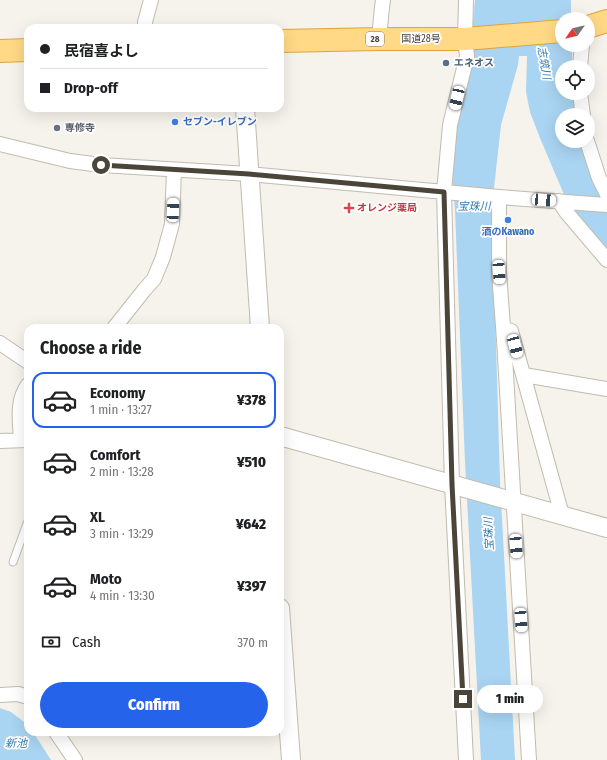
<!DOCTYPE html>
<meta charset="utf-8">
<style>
:root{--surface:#fff;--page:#f2f2f2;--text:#202124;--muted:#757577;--line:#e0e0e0;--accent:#2563eb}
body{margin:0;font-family:"Fira Sans Condensed","Noto Sans JP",sans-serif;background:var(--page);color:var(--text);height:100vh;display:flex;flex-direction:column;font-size:15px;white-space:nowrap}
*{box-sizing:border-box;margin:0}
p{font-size:13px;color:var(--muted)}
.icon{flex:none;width:22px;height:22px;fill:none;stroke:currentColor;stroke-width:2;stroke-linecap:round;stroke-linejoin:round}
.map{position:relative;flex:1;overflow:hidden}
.drawer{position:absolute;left:24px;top:324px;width:260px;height:412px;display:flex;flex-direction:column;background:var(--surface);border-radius:12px;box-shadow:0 4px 16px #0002}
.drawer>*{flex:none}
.top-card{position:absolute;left:24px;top:24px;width:260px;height:88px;border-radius:12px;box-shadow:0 4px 16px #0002;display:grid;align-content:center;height:88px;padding:0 16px;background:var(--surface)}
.needle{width:26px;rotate:236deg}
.buttons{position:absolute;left:555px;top:12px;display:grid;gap:8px}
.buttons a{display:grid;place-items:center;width:40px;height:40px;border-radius:50%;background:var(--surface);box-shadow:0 4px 16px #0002;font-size:20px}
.end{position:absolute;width:18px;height:18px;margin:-9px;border:5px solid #4b4439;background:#fff;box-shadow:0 0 0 2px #fff}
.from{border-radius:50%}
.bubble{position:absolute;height:28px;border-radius:14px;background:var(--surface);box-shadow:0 4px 16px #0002;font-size:13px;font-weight:800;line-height:28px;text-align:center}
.car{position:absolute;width:12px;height:24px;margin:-12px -6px;border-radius:5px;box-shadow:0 0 3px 1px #0007;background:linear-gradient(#fff 24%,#345 0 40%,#fff 0 76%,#345 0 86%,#fff 0)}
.top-card b{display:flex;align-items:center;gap:14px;height:38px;font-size:15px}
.top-card b+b{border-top:1px solid var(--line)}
.top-card i{width:10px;height:10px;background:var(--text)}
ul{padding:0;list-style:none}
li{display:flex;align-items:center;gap:12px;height:56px;margin:0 8px 6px;padding:0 8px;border:2px solid transparent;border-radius:12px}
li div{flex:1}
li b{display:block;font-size:15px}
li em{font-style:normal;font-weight:800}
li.selected{border-color:var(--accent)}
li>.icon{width:36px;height:36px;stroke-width:1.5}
h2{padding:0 16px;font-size:18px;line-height:48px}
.pay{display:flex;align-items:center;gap:10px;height:44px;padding:0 16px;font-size:15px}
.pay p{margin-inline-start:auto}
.button{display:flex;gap:8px;margin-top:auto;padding:8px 16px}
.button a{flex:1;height:46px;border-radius:24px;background:var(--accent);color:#fff;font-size:16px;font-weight:800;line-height:46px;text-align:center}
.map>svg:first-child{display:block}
.water{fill:#a9d4f2}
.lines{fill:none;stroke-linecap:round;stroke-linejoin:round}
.service-casing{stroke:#c2bbae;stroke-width:9}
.minor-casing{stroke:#c2bbae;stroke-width:16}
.tertiary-casing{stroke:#c2bbae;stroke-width:20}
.trunk-casing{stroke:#e0a43c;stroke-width:24}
.service{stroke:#fff;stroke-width:7}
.minor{stroke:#fff;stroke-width:14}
.tertiary{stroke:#fff;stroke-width:18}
.trunk{stroke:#ffd985;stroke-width:22}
.route{stroke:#4b4439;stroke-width:5}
.service-dot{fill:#5c6f8a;stroke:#fff;stroke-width:1.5}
.shop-dot{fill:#3f7fe0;stroke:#fff;stroke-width:1.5}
.worship-dot{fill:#6b7280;stroke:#fff;stroke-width:1.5}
.health-dot{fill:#e0444e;stroke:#fff;stroke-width:1.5}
.labels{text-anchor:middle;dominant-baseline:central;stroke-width:3.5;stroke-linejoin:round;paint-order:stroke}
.shield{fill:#fff;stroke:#817c74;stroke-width:1}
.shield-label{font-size:9px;font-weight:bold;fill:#4b4439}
.street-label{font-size:10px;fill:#4b4439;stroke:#fff}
.service-label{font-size:10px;font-weight:bold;fill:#4e5e75;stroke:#fff;text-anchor:start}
.shop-label{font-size:10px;font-weight:bold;fill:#366cbe;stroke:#fff;text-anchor:start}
.worship-label{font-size:10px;font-weight:bold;fill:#5b616d;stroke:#fff;text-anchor:start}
.health-label{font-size:10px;font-weight:bold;fill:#be3a42;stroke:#fff;text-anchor:start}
.water-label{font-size:11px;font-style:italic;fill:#2e7ab2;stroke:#fff}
</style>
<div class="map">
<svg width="607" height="760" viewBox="0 0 607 760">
<rect width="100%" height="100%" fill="#f6f3ec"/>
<path class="water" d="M475,0H571V19H562V45H572V67H562V93H574L578,115H562V141H583L592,174L600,197L607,209V254L571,211L540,138L530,112L526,92L527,56H519L518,65L501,125L492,206L500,481L515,760H481L465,462L455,210L453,183L454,133L470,59Z
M0,708L11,712L28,725V732H33L51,760H0Z"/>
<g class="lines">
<g class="service-casing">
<path id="service" d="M13,562L28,521"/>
</g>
<g class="minor-casing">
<path id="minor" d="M145,28V22L151,0
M379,39L382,7L383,0
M580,67L582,45
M580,93L583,115
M587,141L599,178L607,194
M0,144L70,161L101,165L249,174L499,197L607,205
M499,197V272L504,340L529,760
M559,201L567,213L607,260
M114,328L145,289L154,279L163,257L172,224L174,170
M505,329L511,331L562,515
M0,343L28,362
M524,375L607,389
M21,440C20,422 16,401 28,385
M0,441L28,440
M0,695L18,694L28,697
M56,732L75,760
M466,760L452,484L444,192L450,125L467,56L465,39L466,0"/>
</g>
<g class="tertiary-casing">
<path id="tertiary" d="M245,108L260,328
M280,436L607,528
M280,608L291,760"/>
</g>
<g class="trunk-casing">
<path id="trunk" d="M588,27L607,21
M280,41L379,39H465L562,31
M0,51L28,50"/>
</g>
<use href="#service" class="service"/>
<use href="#minor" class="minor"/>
<use href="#tertiary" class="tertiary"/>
<use href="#trunk" class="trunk"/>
</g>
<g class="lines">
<path class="route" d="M101,165L249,174L444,192L452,484L463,699"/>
</g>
<circle class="service-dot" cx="446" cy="63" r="4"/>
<g class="shop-dot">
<circle cx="175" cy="122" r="4"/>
<circle cx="508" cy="220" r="4"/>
</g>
<circle class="worship-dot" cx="57" cy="128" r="4"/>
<path class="health-dot" d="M347 202h4v4h4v4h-4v4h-4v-4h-4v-4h4z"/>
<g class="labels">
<rect class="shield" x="366" y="32" width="18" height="14" rx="3"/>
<g class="shield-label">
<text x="375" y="39">28</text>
</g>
<g class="street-label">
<text x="421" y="39">国道28号</text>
</g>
<g class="service-label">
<text x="454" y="63">エネオス</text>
</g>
<g class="shop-label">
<text x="183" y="122">セブン-イレブン</text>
<text x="508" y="232" text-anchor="middle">酒のKawano</text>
</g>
<g class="worship-label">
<text x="65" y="128">専修寺</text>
</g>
<g class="health-label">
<text x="357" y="208">オレンジ薬局</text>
</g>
<g class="water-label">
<text transform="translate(544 63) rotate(80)">志筑川</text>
<text x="474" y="206">宝珠川</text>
<text transform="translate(489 534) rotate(-93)">宝珠川</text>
<text x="16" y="743">新池</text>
</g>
</g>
</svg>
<div class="buttons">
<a><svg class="needle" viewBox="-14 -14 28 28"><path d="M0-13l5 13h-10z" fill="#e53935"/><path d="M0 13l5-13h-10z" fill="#757577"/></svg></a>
<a><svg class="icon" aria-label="locate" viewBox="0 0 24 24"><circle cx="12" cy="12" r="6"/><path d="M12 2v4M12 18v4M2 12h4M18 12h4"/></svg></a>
<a><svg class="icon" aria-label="layers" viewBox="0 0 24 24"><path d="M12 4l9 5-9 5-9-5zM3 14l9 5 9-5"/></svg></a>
</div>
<i class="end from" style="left:101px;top:165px"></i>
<i class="end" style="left:463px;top:699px"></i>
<div class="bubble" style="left:477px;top:685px;width:66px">1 min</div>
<i class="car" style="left:457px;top:98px;rotate:193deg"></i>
<i class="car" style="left:544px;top:200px;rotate:94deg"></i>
<i class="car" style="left:173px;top:210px;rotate:2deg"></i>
<i class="car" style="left:499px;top:272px;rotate:176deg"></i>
<i class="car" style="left:515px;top:346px;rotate:165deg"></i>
<i class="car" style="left:516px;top:546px;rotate:176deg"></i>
<i class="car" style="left:521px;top:620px;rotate:176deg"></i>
<div class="top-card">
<b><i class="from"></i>民宿喜よし</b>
<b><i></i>Drop-off</b>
</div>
<section class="drawer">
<h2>Choose a ride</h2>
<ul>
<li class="selected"><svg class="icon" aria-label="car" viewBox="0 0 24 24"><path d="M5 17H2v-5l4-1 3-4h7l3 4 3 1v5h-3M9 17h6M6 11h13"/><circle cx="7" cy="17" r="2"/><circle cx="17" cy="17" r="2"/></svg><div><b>Economy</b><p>1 min · 13:27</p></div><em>¥378</em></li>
<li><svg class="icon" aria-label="car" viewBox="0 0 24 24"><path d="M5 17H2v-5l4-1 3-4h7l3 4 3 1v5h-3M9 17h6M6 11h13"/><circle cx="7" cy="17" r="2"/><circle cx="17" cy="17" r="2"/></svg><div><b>Comfort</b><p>2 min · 13:28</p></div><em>¥510</em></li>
<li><svg class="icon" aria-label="car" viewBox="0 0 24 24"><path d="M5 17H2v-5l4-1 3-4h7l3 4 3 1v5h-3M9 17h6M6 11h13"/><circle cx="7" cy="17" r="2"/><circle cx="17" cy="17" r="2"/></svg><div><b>XL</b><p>3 min · 13:29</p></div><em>¥642</em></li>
<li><svg class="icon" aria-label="car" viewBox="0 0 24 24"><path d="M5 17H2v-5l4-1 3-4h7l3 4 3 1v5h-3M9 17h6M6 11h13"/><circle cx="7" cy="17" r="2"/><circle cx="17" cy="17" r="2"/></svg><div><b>Moto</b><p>4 min · 13:30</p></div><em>¥397</em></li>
</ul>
<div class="pay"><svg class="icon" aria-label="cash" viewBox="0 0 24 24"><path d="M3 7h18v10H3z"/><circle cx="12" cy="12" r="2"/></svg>Cash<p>370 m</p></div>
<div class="button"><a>Confirm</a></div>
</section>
</div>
